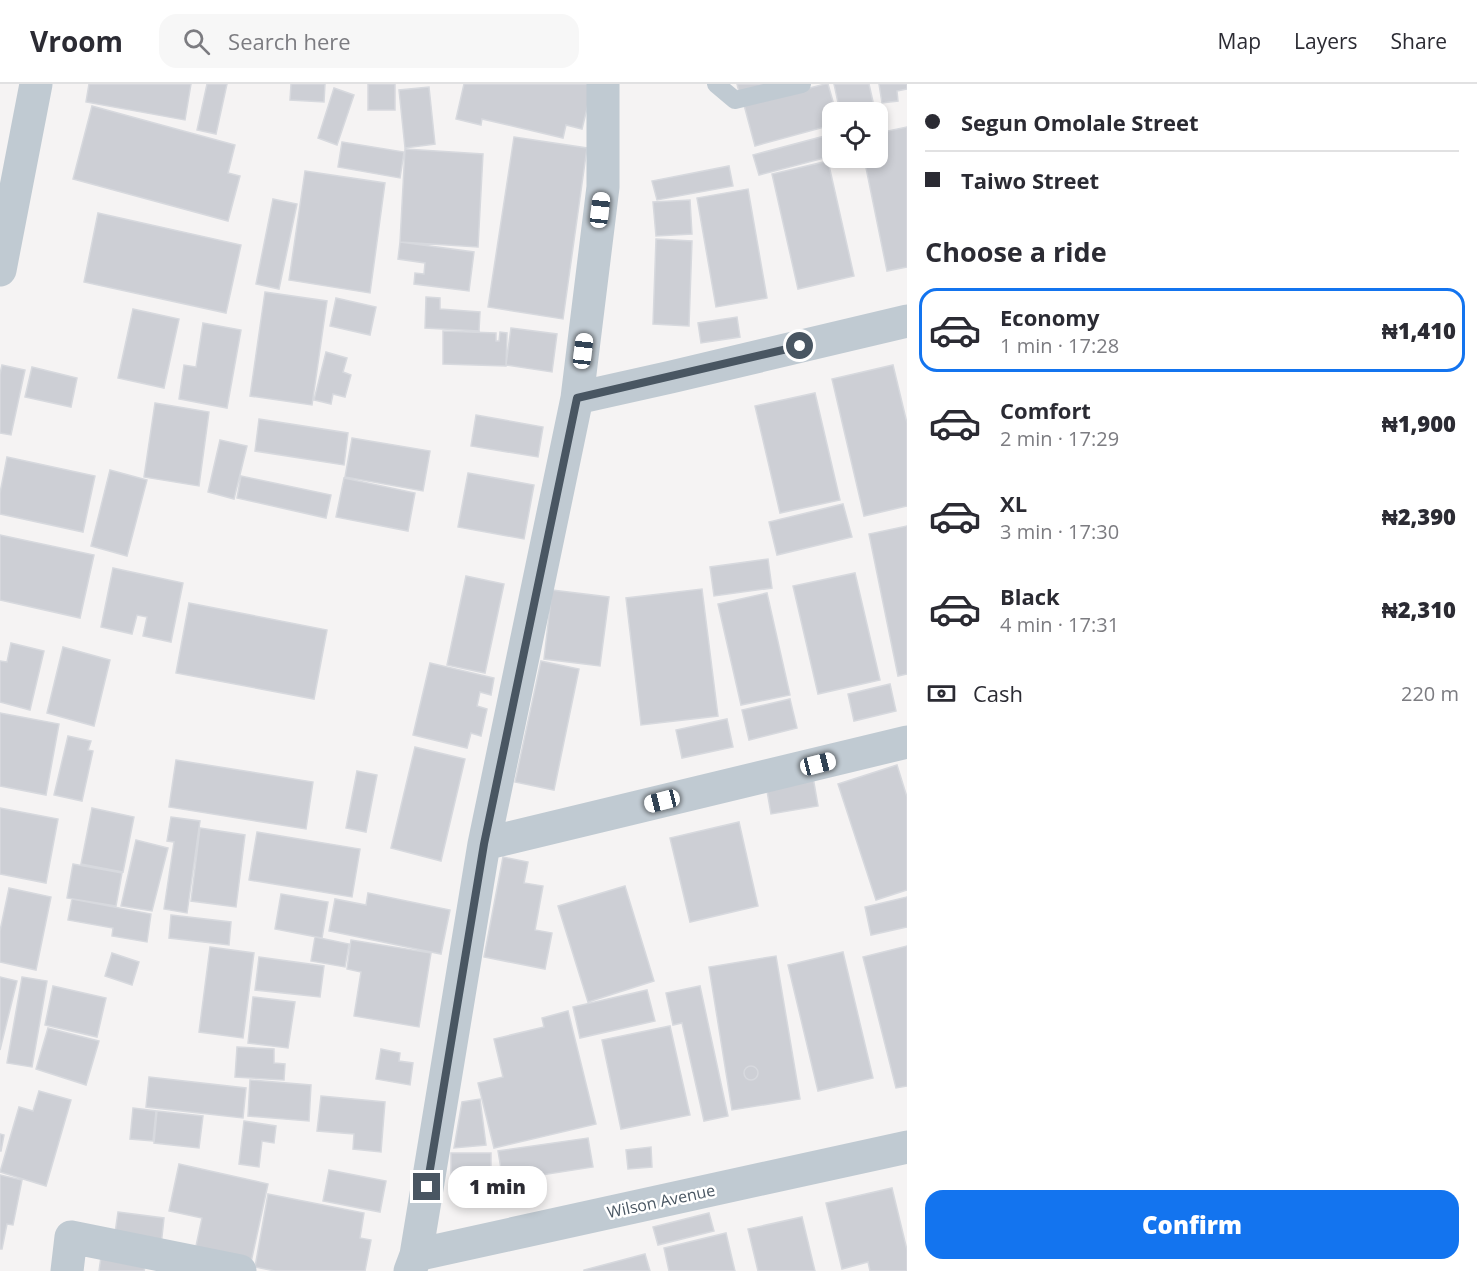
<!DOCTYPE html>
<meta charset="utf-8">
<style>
:root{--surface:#fff;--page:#f7f7f7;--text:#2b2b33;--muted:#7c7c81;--line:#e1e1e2;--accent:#1374ef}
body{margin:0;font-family:"Open Sans",sans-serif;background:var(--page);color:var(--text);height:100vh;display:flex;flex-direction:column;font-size:22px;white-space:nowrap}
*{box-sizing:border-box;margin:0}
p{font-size:20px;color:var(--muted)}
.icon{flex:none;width:33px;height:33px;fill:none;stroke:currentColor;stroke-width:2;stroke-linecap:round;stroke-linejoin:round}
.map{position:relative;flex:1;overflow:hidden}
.drawer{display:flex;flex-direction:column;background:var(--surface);width:570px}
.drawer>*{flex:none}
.banner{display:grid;align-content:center;height:132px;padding:0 18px;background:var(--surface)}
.buttons{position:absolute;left:822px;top:18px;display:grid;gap:12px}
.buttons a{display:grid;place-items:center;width:66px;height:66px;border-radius:12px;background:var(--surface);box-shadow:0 3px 9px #0003;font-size:30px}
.end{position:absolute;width:27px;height:27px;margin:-14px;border:8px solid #495662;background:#fff;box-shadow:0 0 0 3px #fff}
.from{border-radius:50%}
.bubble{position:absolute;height:42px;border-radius:18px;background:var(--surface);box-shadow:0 3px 9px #0003;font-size:20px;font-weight:800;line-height:42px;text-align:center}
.car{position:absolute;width:18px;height:36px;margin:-18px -9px;border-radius:8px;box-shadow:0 0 4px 2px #0007;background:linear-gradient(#fff 24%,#345 0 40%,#fff 0 76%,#345 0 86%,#fff 0)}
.banner b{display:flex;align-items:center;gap:21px;height:57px;font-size:22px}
.banner b+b{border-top:2px solid var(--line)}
.banner i{width:15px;height:15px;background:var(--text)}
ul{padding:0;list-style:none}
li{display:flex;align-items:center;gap:18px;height:84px;margin:0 12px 9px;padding:0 6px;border:3px solid transparent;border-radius:18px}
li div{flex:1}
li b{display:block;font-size:22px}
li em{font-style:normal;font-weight:800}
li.selected{border-color:var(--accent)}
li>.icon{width:54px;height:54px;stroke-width:1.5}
h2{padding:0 18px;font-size:27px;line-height:72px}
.pay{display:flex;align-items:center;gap:15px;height:66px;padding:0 18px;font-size:22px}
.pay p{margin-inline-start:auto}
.cta{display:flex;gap:12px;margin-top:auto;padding:12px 18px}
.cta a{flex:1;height:69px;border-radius:18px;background:var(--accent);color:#fff;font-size:24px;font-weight:800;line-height:69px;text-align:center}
header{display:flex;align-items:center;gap:36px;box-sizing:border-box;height:84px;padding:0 30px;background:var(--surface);border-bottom:2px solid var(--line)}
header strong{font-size:28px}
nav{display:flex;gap:33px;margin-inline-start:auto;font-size:21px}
.search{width:420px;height:54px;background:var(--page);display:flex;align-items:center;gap:15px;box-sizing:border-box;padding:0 21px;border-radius:18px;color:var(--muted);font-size:22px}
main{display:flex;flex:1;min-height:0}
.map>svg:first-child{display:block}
.building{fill:#cdcfd5;stroke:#d7d9de;stroke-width:1.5}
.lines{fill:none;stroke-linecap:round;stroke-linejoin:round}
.service{stroke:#c0cad2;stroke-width:18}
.minor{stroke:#c0cad2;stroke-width:33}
.route{stroke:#495662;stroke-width:8}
.labels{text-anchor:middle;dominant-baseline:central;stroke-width:5;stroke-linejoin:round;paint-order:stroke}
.street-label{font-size:16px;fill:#495662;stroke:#fff}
</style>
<header>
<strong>Vroom</strong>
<div class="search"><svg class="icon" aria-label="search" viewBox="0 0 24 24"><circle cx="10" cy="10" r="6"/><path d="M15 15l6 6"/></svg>Search here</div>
<nav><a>Map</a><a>Layers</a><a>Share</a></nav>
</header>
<main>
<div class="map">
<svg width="907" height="1187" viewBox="0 0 907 1187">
<rect width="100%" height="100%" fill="#f5f3f3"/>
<path class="building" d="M89,0H191L185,36L86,18Z
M207,0H227L216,50L197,46Z
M291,0H325L324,18L290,16Z
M368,0H395V26H368Z
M464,0H593L582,45L566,41L563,54L482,35L481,41L456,35Z
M737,0H788L740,12Z
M825,0H828L836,28H832V41L755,62L744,21Z
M834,0H869L874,22L840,28Z
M879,0H907V5L897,7L898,17L882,19Z
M429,3L435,60L405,64L399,6Z
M334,4L354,11L337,61L318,54Z
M92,22L235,61L228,89L240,92L228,137L73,95Z
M907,43V183L887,187L864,74H878V49Z
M832,50V72L759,91L753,71Z
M514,53L587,64L563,235L488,223Z
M342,58L404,68L400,94L338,83Z
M405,65L483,70L478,163L400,158Z
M828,77L854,192L798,205L772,90Z
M729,82L733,102L657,116L652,97Z
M305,87L385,99L370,209L289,196Z
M748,105L767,214L716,223L697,114Z
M273,115L297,120L279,205L256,200Z
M690,116L692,150L656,152L653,118Z
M98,129L241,161L226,229L84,198Z
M656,155L692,157L689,242L653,240Z
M400,158L474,168L469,207L414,200L415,189L424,190L425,179L398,175Z
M265,208L327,217L312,321L250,312Z
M426,213L440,214V225L480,228L479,247L425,244Z
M336,214L376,223L370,251L330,242Z
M133,225L179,235L164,304L118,294Z
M737,233L740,253L701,259L698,239Z
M203,239L241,246L227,324L179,315L184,281L196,283Z
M511,244L557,250L552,288L506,281Z
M443,247L496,249V257H499L500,248L507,249L506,282L443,280Z
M326,268L347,274L343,288L351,291L345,313L333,310L331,320L314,316Z
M2,281L25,286L11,351L0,349V290Z
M893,281L907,339V422L864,432L832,295Z
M32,283L77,294L71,323L25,313Z
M815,309L840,416L780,429L755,322Z
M155,319L209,328L199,402L144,393Z
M476,331L543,343L538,373L471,362Z
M259,335L348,349L344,381L255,367Z
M352,354L430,367L423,407L345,393Z
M220,356L247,362L234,415L208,408Z
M7,373L95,392L83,448L0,430V409Z
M110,386L147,396L127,472L91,462Z
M468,389L534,401L524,455L458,443Z
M241,392L331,411L326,434L237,414Z
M344,394L415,409L408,447L336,433Z
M843,420L852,453L777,471L769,438Z
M907,442V590L898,592L869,450Z
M0,451L94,471L80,534L0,516Z
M768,475L772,504L714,512L710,483Z
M113,484L183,499L171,558L143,552L147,533L137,531L132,550L101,543Z
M855,489L880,596L818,610L793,502Z
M466,492L504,500L485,589L447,581Z
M702,505L718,632L641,641L626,514Z
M552,506L609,513L600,582L544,575Z
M767,509L790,611L741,621L718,520Z
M189,519L327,546L314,615L176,589Z
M11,559L44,567L30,626L0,618V577L7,578Z
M63,563L110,576L94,642L47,629Z
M541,577L579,585L554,706L515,698Z
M430,579L494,594L491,611L480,608L477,622L487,625L481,652L471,649L467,664L413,651Z
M890,600L896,627L854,637L848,610Z
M790,615L797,644L749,656L742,626Z
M0,629L59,640L46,711L0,702Z
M727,635L733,663L682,674L676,646Z
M68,652L91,657L88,666L93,667L82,717L54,711Z
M415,663L465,675L441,777L391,764Z
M176,676L313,698L306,745L169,723Z
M897,681L907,713V806L876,816L838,700Z
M357,687L377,691L366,748L346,744Z
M813,693L818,722L771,730L766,701Z
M0,724L58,735L46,799L0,790Z
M92,724L134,733L123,788L81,780Z
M171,733L200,737L187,829L164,825L174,758L167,757Z
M739,738L758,822L690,838L670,754Z
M200,744L245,751L236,823L191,817Z
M257,748L360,765L352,813L249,796Z
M136,756L168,764L152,827L121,822Z
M503,773L528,778L524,799L543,802L535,846L552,849L545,885L484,873Z
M73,780L122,789L116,822L67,814Z
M625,802L654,897L588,918L558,822Z
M9,804L51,813L36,886L0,878V847Z
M368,809L450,826L441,870L329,847L335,815L366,821Z
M281,810L328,818L322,854L275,845Z
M907,813V843L871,851L865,823Z
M72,815L151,830L147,858L112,852L113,844L68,836Z
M171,831L231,838L229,861L169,854Z
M315,853L349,860L345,883L311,877Z
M351,856L431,869L419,943L354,932L361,888L347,885Z
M907,862V1002L896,1004L863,873Z
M210,863L254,869L243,954L199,948Z
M843,868L873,994L818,1007L788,881Z
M112,869L139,878L132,901L105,892Z
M776,872L800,1015L732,1026L709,883Z
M259,873L324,882L320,913L255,906Z
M0,893L17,897L0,966Z
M22,893L47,897L32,983L7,979Z
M53,902L106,914L97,953L45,941Z
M700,902L728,1032L704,1037L682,939L673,941L666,909Z
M647,906L655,937L580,954L573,923Z
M253,913L295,918L288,964L248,959Z
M568,927L596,1040L494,1064L478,999L503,993L494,955L544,943L542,934Z
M670,942L690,1031L621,1045L602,956Z
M48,944L99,957L86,1001L36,985Z
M237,963L274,965V979L285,980L284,996L235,993Z
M381,965L400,969L399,977L413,979L410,1001L376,995Z
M744 989a7 7 0 1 1 14 0a7 7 0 1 1-14 0Z
M149,993L246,1004L243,1034L146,1023Z
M250,996L311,1001L309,1037L248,1032Z
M39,1007L71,1016L46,1102L0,1088L19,1023L33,1027Z
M321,1012L385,1018L381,1068L353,1065L354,1050L317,1047Z
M480,1015L486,1061L454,1064L462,1018Z
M133,1024L156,1027L153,1057L130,1055Z
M157,1027L203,1032L199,1064L154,1059Z
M244,1037L276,1042L274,1059L262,1057L259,1083L239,1080Z
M0,1050L4,1051L1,1067H0Z
M588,1054L593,1083L503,1097L498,1067Z
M651,1063L652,1083L628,1085L626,1066Z
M451,1069H491V1098H451Z
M179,1080L268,1100L250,1183L196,1162L202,1134L169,1127Z
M329,1086L386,1097L380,1128L323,1117Z
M0,1091L22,1096L13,1141L7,1140L2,1165H0Z
M892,1104L907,1166V1187H870L868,1178L842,1185L826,1119Z
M268,1110L364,1129L360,1154L371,1156L365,1187H275L255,1183Z
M118,1128L164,1134L161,1162L114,1156Z
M709,1129L714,1147L658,1161L653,1143Z
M802,1133L815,1187H758L748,1145Z
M726,1149L735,1187H669L664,1164Z
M645,1170L650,1187H584V1186Z
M101,1173L145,1183L144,1187H99Z"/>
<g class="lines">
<path class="service" d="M716,0L735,16L802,0"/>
<path class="minor" d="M0,186L36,0
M577,314L671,293L907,237
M484,760L907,658
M416,1171L907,1063
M67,1187L71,1153L240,1187
M410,1187L416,1171L484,760L577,314L603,103V0"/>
</g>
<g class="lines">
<path class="route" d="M427,1103L484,760L577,314L800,262"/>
</g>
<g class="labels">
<g class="street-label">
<text transform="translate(661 1117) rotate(-12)">Wilson Avenue</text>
</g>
</g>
</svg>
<div class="buttons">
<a><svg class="icon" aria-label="locate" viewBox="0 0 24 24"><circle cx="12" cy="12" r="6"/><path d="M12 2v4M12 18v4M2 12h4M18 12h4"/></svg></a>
</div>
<i class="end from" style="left:800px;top:262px"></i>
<i class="end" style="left:427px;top:1103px"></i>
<div class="bubble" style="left:448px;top:1082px;width:99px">1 min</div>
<i class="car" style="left:600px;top:126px;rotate:7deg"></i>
<i class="car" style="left:583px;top:267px;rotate:7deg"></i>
<i class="car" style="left:818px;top:680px;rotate:76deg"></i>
<i class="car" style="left:662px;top:717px;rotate:256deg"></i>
</div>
<section class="drawer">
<div class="banner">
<b><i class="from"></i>Segun Omolale Street</b>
<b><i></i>Taiwo Street</b>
</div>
<h2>Choose a ride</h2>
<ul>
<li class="selected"><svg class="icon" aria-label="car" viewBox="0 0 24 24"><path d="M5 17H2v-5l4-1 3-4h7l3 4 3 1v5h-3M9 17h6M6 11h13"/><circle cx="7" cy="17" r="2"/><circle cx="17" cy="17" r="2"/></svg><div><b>Economy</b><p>1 min · 17:28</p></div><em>₦1,410</em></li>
<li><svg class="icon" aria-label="car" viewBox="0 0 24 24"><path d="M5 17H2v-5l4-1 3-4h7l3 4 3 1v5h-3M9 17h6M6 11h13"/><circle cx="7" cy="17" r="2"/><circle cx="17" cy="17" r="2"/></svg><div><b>Comfort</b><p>2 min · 17:29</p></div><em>₦1,900</em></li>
<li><svg class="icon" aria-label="car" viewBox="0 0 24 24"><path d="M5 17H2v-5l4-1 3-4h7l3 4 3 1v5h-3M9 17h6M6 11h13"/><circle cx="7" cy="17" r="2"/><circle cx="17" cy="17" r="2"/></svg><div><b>XL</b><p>3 min · 17:30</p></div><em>₦2,390</em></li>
<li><svg class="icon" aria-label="car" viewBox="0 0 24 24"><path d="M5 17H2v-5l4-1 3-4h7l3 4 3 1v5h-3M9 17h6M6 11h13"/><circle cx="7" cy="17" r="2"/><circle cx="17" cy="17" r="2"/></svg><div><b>Black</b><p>4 min · 17:31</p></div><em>₦2,310</em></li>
</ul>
<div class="pay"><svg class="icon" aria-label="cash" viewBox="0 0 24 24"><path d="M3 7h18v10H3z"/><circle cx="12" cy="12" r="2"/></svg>Cash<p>220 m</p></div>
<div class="cta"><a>Confirm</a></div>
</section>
</main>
